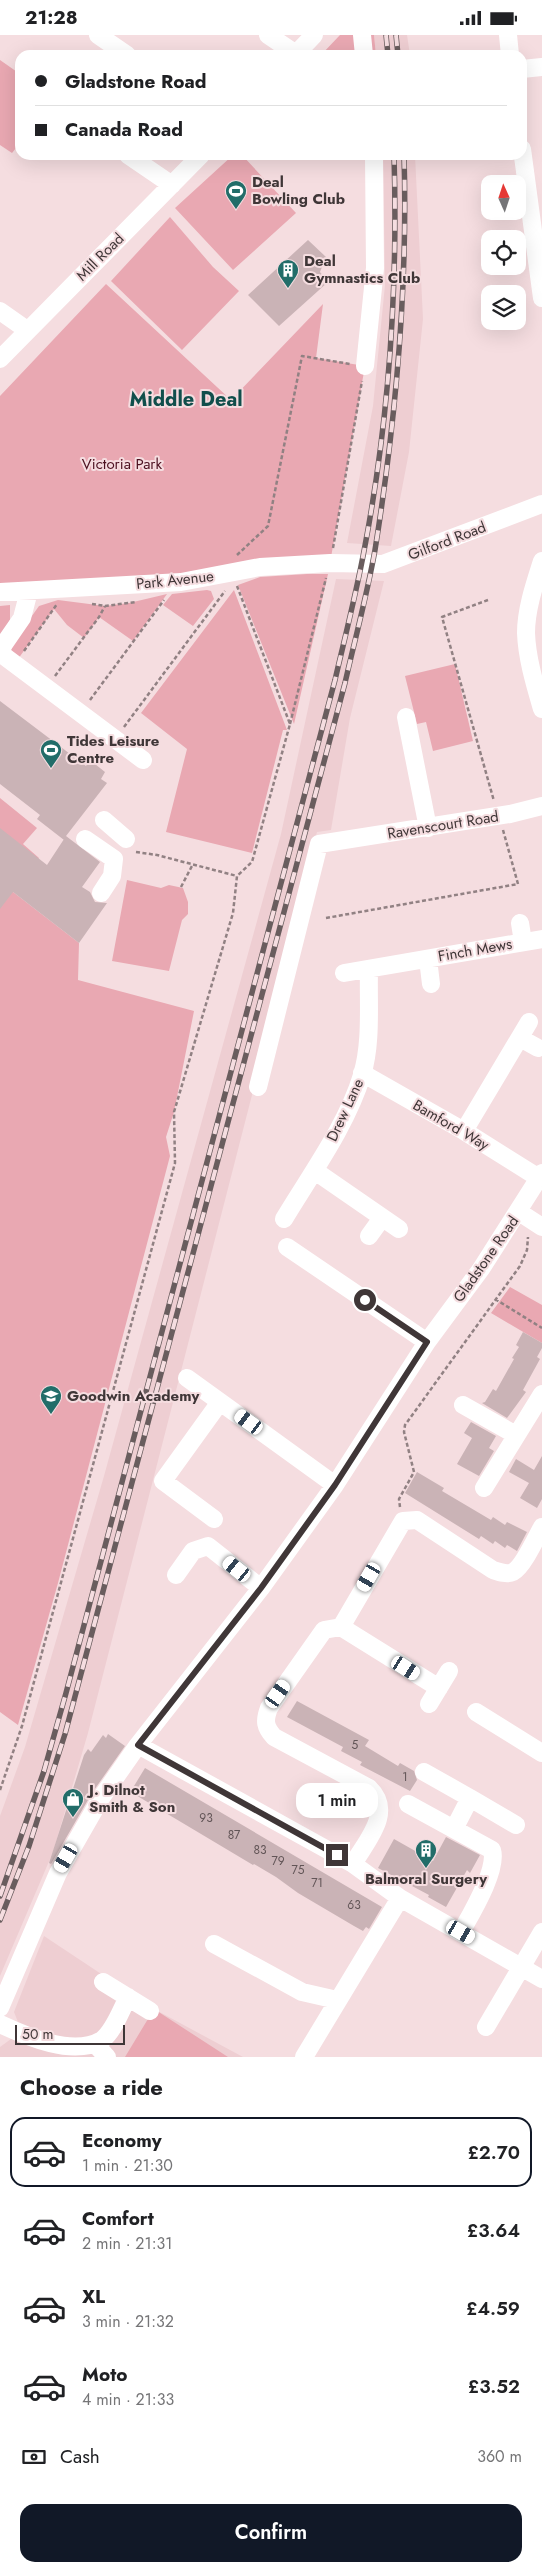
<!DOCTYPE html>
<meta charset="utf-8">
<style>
:root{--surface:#fff;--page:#f2f2f2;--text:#202124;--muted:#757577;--line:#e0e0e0;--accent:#111827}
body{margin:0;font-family:Jost,sans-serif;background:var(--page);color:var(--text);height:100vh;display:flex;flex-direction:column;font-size:19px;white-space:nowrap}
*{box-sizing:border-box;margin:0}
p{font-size:16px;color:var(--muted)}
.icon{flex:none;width:28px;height:28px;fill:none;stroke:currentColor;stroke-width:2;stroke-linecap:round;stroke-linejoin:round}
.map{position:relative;height:2022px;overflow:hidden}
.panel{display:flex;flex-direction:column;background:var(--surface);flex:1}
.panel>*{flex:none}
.banner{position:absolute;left:15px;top:15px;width:512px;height:110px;border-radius:15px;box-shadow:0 5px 20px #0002;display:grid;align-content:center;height:110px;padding:0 20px;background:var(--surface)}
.needle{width:32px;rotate:357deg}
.buttons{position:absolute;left:481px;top:140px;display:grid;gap:10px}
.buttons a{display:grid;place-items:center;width:45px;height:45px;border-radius:10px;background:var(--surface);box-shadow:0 5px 20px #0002;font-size:25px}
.scale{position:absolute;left:15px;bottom:12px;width:110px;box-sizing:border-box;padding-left:5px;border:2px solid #3f3637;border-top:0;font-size:14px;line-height:18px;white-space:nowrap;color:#3f3637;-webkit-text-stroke:4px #f5dde0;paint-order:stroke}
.end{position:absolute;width:22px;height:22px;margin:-11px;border:6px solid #3f3637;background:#fff;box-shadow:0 0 0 2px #fff}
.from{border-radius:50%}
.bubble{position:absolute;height:35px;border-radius:15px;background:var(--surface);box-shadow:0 5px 20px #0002;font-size:16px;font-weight:600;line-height:35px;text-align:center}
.car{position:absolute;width:15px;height:30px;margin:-15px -8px;border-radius:6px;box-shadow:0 0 4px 1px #0007;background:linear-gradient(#fff 24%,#345 0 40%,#fff 0 76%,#345 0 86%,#fff 0)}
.banner b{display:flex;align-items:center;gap:18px;height:48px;font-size:19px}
.banner b+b{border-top:1px solid var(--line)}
.banner i{width:12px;height:12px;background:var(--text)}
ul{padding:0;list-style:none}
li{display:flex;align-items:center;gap:15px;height:70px;margin:0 10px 8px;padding:0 10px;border:2px solid transparent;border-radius:15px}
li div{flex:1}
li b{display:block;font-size:19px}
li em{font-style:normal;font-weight:600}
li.on{border-color:var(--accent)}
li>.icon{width:45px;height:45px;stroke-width:1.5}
h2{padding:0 20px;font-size:22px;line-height:60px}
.pay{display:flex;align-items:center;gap:12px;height:55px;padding:0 20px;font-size:19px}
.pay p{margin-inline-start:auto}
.action{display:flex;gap:10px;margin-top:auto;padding:10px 20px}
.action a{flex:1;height:58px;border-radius:15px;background:var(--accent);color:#fff;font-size:20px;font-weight:600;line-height:58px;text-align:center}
.status{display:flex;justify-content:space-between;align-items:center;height:35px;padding:0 25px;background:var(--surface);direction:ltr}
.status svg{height:14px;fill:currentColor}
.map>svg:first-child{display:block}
.built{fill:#eeced2}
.green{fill:#e9a8b2}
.building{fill:#cab3b6}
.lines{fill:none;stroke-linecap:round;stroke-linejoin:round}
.path{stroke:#918183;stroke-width:2.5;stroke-dasharray:4 2.5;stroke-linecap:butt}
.minor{stroke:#fff;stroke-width:18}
.rail-casing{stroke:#695d5e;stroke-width:5.5}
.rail{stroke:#f5dde0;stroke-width:4;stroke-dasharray:11;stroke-linecap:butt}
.route{stroke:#3f3637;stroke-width:6}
.labels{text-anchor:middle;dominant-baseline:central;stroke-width:4;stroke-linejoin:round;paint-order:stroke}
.number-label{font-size:12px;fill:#625557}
.poi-label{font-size:15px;font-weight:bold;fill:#3f3637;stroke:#f5dde0;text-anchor:start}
.street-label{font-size:15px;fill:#3f3637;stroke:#f5dde0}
.park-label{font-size:15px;fill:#4c1020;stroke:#f5dde0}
.district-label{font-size:20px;font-weight:bold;fill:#114f4c;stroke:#f5dde0}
</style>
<div class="status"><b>21:28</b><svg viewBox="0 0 49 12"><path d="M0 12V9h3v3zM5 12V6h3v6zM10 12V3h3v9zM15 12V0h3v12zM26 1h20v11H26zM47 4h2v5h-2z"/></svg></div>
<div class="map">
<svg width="542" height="2022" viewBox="0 0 542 2022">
<rect width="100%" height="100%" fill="#f5dde0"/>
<path class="built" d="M374,0H407L410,20H376Z
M383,120H415L423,284L409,417L391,511L347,508L373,371L385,250Z
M336,544L384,546L350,683L331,795L317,797L286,912L252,1060L88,1698L53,1817L0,1941V1781L25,1712L104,1441L281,799Z
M44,1901L154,1974L243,2022H0V2012L11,2004L15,1996L18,1987L14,1977Z"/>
<path class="green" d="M340,0H374L376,20H321Z
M0,25L20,39V108L12,118L0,110Z
M233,120H242L296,178L233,235L175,173Z
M170,182L213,232L239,256L182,315L111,246Z
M106,249L231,365L323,269L316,323L365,331L330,528L0,557V361Z
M307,539H328L294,689L238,550L260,542Z
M207,555L211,556L214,564L193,591L163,570L172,559Z
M234,555L287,695H283L252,818L166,797L187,714L141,678Z
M167,559L133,606L99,582L84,603L67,590L54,574L18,624L11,617L12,609L39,571L58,565L105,571L129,568Z
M10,570V585L0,603V571Z
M455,629L473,706L433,716L426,687L417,689L405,641Z
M0,763L37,793L23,809L39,823L13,857L79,908L78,945L194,976L174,1077L166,1102L170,1121L58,1548L18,1690L0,1677Z
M127,845L161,853L169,850L183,853L188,867V879L182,885L169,936L112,926Z
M510,1252L542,1270V1308L491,1278Z
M154,1974L228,2022H125Z"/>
<path class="building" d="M308,205L326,222L320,237L328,247L279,291L248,260Z
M0,666L86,731L90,725L105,737L101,744L107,748L66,801L100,827L82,852L90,857L95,867L107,868L79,908L13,857L0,874V793L47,830L66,801L64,805L37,784L40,780L0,749Z
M523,1297L542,1308V1313L537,1322L540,1324L523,1355L526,1357L507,1383L482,1368L485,1367L493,1354L496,1356L514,1324L512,1323L519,1312L516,1310Z
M471,1387L496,1401L489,1413L494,1416L479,1441L457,1429L472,1403L464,1398Z
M542,1421V1464L537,1473L520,1463L529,1448L509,1437L516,1424L534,1435Z
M417,1437L444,1453L442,1456L491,1485L493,1482L505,1490L507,1487L527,1497L517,1516L507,1510L505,1513L495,1506L493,1509L481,1501L479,1504L405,1458Z
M297,1666L369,1705L365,1711L398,1731L400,1728L414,1736L417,1745L410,1756L360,1730L362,1727L341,1716L343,1712L287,1682Z
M108,1699L125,1711L92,1758L51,1829L49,1828L84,1720L88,1714L91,1717L103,1700L106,1703Z
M145,1733L382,1872L369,1894L366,1892L363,1896L354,1891L298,1858L276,1842L254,1829L253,1830L134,1759L137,1753L134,1751Z
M446,1802L480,1820L470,1838L467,1835L446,1872L428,1862L429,1860L378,1833L394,1804L433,1826Z"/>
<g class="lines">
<path class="path" d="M333,513L362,346
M237,520L268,491L302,321L350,329
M488,565L442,582L494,766
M92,569L105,571L136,567
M24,616L57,569
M55,641L99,582L105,571
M90,665L164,565
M290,689L326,543
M124,692L225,556
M136,817L157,820L237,841
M181,852L193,829
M326,883L518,849L503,795
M495,1264L542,1293
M400,1472L399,1464L414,1437L404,1397L405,1390L520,1231L527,1215L528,1202
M0,1755L22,1691L175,1128L174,1077L233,878L237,841L252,827L290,689L237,551"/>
<path class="minor" d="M98,0L127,20
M268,0L296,19
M362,0L364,20
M508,0L510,20
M295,20L314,0
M522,34L542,32
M522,114L542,263
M128,120L172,150
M0,276L27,295
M0,324L201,120
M365,331L375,233L374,120
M542,526C535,548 526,574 526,598C527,624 535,650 542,674
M0,557L181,547L260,532L330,528L383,529L542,469
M0,615L22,583L29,556
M0,618L143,725
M406,682L428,793
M104,785L126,804
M85,804L114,824L112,841L101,858
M520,888L523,907
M428,924L431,949
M344,938L542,904
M520,1003L538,1013
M362,1038L464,1096L539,1143
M258,1052L319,809L510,779L542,771
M464,1096L529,987
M315,1136L399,1194
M519,1177L542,1192
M284,1184C311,1139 347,1090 362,1040C372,1007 368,968 369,934
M369,1201L382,1183
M287,1212L427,1307
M187,1343L335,1450
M463,1370L516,1400
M484,1453L542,1359
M214,1484L163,1446L220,1367
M176,1540L193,1516L208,1511L261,1553
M341,1592L439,1653
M429,1669L449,1636
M476,1677L542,1718
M138,1710L353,1829L400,1863L542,1944
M424,1737L470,1763
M408,1769L492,1815C498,1835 471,1879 461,1897
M454,1794L470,1763L516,1790
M353,1829C367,1805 394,1777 369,1753L274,1702C265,1692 264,1686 269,1673L324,1595L341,1592L403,1486L417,1485L493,1535C499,1537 507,1540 513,1537C523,1532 536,1503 542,1492
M214,1909L302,1957L337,1965
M103,1947L150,1976
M0,1973L58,1838L101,1763L138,1710L261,1553L335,1450L427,1307L481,1234L542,1138
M0,1989C28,2002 73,2022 102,2005C114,1996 121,1975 128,1962
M486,1992L542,1897
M95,2009L107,2022
M304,2022L400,1863"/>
<g class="rail-casing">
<path id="rail" d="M386,0L388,20
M396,0L398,20
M0,1861L44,1736L66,1658L335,645C345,602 356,559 364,516C389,386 398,252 394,120
M0,1885L29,1811L65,1699L345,648C355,604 367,560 375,515C396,384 408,252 404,120"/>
</g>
<use href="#rail" class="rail"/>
</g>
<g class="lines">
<path class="route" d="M337,1820L138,1710L261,1553L335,1450L427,1307L365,1265"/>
</g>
<defs>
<g id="stadium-pin" transform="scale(1.125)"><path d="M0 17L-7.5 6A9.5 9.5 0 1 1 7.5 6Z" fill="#226d69" stroke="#f5dde0"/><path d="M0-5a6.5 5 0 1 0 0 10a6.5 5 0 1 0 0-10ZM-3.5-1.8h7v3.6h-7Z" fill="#fff"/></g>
<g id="building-pin" transform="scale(1.125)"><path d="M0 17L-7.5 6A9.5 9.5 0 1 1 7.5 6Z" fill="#226d69" stroke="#f5dde0"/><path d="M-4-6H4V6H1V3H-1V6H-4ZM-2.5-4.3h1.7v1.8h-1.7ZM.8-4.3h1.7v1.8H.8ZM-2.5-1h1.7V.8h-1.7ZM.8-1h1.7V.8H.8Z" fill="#fff"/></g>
<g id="school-pin" transform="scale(1.125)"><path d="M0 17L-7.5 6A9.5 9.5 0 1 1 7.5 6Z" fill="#226d69" stroke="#f5dde0"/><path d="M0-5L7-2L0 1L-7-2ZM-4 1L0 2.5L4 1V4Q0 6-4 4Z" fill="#fff"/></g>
<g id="shop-pin" transform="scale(1.125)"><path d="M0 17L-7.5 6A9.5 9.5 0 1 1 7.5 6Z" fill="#226d69" stroke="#f5dde0"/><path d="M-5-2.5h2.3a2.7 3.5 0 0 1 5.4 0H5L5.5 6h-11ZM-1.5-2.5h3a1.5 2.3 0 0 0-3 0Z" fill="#fff"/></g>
</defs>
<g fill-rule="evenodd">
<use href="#stadium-pin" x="236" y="156"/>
<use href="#building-pin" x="288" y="235"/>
<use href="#stadium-pin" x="51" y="715"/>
<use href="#school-pin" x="51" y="1361"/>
<use href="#shop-pin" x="73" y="1764"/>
<use href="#building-pin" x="426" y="1815"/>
</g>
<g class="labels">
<g class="number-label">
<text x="355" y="1710">5</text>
<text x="405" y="1742">1</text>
<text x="206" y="1783">93</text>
<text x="234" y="1800">87</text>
<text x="260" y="1815">83</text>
<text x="278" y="1826">79</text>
<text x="298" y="1835">75</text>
<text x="317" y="1848">71</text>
<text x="354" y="1870">63</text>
</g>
<g class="poi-label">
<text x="252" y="147">Deal<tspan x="252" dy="17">Bowling Club</tspan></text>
<text x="304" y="226">Deal<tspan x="304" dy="17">Gymnastics Club</tspan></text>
<text x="67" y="706">Tides Leisure<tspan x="67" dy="17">Centre</tspan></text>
<text x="67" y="1361">Goodwin Academy</text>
<text x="89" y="1755">J. Dilnot<tspan x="89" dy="17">Smith &amp; Son</tspan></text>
<text x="426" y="1844" text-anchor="middle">Balmoral Surgery</text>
</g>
<g class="street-label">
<text transform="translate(100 222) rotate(-45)">Mill Road</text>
<text transform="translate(447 506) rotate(-21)">Gilford Road</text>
<text transform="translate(175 545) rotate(-6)">Park Avenue</text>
<text transform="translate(443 790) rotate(-9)">Ravenscourt Road</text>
<text transform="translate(475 915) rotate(-10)">Finch Mews</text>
<text transform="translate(345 1075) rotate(-65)">Drew Lane</text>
<text transform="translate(451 1090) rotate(30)">Bamford Way</text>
<text transform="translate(486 1224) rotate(-55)">Gladstone Road</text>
</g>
<g class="park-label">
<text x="122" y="429">Victoria Park</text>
</g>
<g class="district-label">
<text x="186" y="364">Middle Deal</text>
</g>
</g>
</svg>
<div class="buttons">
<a><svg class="needle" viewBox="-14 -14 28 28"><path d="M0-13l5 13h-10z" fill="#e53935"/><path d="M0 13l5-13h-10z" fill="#757577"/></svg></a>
<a><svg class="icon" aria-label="locate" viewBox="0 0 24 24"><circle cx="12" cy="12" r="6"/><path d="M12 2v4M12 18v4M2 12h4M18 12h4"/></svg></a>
<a><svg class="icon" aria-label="layers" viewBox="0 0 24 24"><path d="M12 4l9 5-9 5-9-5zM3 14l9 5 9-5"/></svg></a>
</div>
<div class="scale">50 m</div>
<i class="end from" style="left:365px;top:1265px"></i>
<i class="end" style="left:337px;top:1820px"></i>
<div class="bubble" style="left:296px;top:1748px;width:82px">1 min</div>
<i class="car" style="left:249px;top:1387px;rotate:306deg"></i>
<i class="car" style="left:237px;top:1534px;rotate:309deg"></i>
<i class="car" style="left:369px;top:1542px;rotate:210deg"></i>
<i class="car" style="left:406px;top:1633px;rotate:122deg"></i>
<i class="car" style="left:278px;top:1659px;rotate:35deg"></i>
<i class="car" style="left:66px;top:1823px;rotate:210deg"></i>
<i class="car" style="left:461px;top:1897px;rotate:120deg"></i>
<div class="banner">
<b><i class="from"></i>Gladstone Road</b>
<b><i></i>Canada Road</b>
</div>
</div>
<section class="panel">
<h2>Choose a ride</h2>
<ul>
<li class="on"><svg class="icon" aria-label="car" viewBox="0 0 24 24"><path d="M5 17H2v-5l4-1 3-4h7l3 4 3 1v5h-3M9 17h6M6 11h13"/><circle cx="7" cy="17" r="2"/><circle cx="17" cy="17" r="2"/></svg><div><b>Economy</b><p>1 min · 21:30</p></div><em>£2.70</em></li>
<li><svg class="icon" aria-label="car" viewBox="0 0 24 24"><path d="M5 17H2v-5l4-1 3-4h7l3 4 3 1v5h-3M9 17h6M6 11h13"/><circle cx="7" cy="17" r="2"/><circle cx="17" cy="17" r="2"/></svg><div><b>Comfort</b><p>2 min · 21:31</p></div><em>£3.64</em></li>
<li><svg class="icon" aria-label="car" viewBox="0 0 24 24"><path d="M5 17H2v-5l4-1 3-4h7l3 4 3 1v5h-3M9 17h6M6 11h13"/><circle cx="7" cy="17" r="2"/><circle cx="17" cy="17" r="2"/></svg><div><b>XL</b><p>3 min · 21:32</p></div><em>£4.59</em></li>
<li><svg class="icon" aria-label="car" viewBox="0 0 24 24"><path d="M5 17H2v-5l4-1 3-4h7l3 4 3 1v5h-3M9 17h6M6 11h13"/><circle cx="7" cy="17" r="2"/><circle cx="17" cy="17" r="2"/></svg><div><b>Moto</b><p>4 min · 21:33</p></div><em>£3.52</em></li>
</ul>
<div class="pay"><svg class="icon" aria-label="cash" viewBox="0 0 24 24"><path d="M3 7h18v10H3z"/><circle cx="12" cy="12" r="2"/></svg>Cash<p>360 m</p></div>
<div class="action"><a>Confirm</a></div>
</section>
